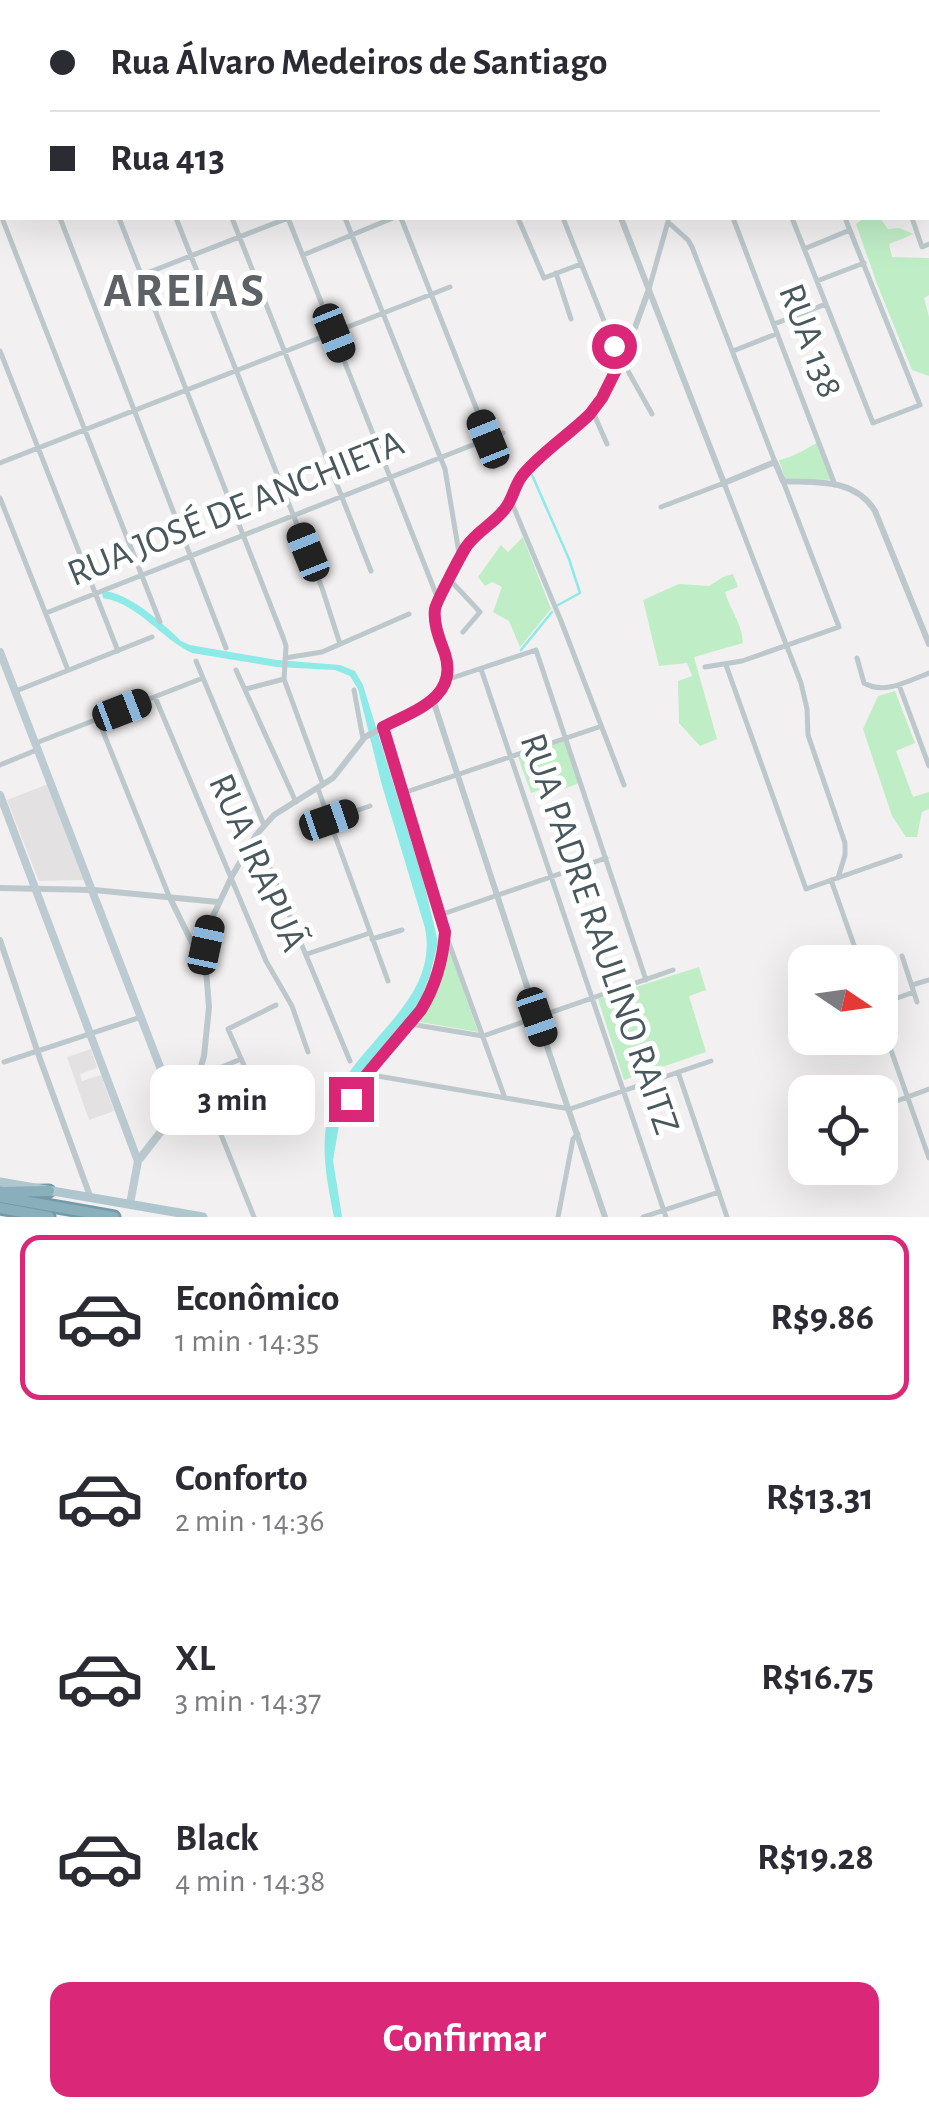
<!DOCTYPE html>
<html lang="pt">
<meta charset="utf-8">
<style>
:root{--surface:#fff;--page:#f7f7f7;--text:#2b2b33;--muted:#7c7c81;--line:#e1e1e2;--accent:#db2777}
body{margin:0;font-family:"Alegreya Sans",sans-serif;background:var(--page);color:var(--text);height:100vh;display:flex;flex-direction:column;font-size:38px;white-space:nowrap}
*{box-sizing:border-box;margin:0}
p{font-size:32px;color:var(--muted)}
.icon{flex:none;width:55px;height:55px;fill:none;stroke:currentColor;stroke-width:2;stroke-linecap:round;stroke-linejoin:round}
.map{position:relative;height:1217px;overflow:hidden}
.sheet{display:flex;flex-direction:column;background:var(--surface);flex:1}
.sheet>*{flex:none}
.top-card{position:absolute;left:0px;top:0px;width:930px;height:220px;box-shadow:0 10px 40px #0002;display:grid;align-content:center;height:220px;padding:0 50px;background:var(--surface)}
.needle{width:65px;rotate:103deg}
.tools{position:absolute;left:788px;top:945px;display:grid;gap:20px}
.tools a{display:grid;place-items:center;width:110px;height:110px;border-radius:20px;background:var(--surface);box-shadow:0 10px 40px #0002;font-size:50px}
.end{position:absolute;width:45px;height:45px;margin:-22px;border:12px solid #db2777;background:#fff;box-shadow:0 0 0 5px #fff}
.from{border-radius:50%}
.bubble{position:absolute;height:70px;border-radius:20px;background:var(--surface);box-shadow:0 10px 40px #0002;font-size:32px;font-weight:600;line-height:70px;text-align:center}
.car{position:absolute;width:30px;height:60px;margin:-30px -15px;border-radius:12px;box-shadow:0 0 8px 2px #0007;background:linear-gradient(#222 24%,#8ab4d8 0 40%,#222 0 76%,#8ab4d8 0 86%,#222 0)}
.top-card b{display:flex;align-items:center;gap:35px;height:95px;font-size:38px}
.top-card b+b{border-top:2px solid var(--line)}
.top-card i{width:25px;height:25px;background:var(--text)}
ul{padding:18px 0 0;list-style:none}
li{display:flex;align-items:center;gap:30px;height:165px;margin:0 20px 15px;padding:0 30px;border:5px solid transparent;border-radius:20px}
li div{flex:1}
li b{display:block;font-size:38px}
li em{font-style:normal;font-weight:600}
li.current{border-color:var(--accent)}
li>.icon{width:90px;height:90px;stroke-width:1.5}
.button{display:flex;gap:20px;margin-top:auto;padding:20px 50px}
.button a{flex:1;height:115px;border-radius:20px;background:var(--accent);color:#fff;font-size:40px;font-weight:600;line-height:115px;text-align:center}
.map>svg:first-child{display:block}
.education{fill:#e3e1e2}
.green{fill:#bfeec6}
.water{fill:#8deae7}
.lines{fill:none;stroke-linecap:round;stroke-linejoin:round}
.stream{stroke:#8deae7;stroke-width:2.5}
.motorway-casing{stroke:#749aa9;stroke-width:15}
.minor{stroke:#bcc8cc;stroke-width:5}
.tertiary{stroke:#bcc8cc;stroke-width:6}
.secondary{stroke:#bccbd1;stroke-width:8}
.primary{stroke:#b0c6ce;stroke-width:9}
.motorway{stroke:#89afbd;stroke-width:10}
.route{stroke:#db2777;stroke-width:12}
.labels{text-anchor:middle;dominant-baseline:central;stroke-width:10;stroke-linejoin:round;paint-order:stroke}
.street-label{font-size:38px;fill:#48585d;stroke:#fff}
.district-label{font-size:48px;font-weight:bold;letter-spacing:2.5px;fill:#5c6265;stroke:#fff}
</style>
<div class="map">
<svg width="929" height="1217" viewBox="0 0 929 1217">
<rect width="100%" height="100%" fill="#f2f0f0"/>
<path class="education" d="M48,784L86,880L39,881L7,800Z
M91,1049L97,1068L80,1074L82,1081L101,1075L114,1111L89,1120L67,1057Z"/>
<path class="green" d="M864,218H880L888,229L899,228L914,234L889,244L892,257L929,258V295L924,298L929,317V376L912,370L877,284L856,224Z
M817,443L831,480L785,478L779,460C794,457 803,450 817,443Z
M523,537L551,609L520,647L509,621L493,612L502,587L492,582L485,586L478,577L501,545L508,552Z
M733,574L738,587L725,592C730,610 742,623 743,643L694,657L717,739L700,746L679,723L678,681L692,676L687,663L659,666L643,600L679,584L709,586L723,577Z
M895,691L915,743L896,751L913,797L929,792V809L922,812L917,837H906L892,816L863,729L878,696Z
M564,741L579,783L559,791L556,784L531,793L518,757Z
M447,950L450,951L478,1032L420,1022L431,1004Z
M699,967L706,990L689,996L706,1052L624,1080L598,999Z"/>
<path class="water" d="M106,591C132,596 162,622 181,641L190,645L277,660L340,665L355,671L363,685L424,883L438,942L430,975L418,1006L362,1072L342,1108L333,1160L342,1217H334C327,1182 319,1144 330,1109C351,1043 440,1004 425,928L381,782L358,689L350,676L335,670L277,667L192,653C160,638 139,604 103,598L102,593Z"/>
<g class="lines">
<path class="stream" d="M532,475L569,559L580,593L558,605
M521,650L552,612"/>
<g class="motorway-casing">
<path id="motorway" d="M0,1192L49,1191
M0,1197L114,1217
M0,1208L49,1217"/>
</g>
<path class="minor" d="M37,0L38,2
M105,0L106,2
M164,0L165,2
M170,0L171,2
M230,0L231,2
M293,0L294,2
M380,0L381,2
M470,0L471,2
M685,0L686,2
M841,0L842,2
M15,2L21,0
M727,2L730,0
M799,2L803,0
M0,8L2,7
M0,62L2,68
M928,124H929
M928,185L929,184
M0,213L160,622
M60,218L226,648
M119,218L283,637L286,646L284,679L323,785
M176,218L322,588L340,644
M232,218L371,571
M288,218L438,599
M345,218L445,469L460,559
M401,218L488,438
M518,218L544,278L581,264
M563,218L614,346L652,414
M733,218L835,485
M792,218L873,423L920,405L845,218
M912,218L922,247L929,244
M668,222L688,240L692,247L775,462
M804,249L850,230
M303,255L393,218
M556,273L571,319
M142,275L288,218
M817,281L864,263
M649,289L669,218
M774,324L826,304
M0,351L118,651
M733,351L776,334
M593,412L607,444
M0,463L450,287
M0,498L68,670
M511,501L561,621L624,785
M661,507L724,483L801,683L807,709L808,735L845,843V855L838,878
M450,580L480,612L463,632
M46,613L503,433
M285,658L322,652L409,614
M857,658L864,683C884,695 908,681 929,673
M196,661L264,825
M726,665L806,889L900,856
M705,667L742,661L839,627L783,481
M481,669L666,1217
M236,670L296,802
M446,680L536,650L646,980
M899,685L929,766
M246,689L284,679
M354,690L363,739
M16,691L152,637
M155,697L266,961L292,1006L308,1052
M98,719L169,896
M383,727L445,932L505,1098
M36,743L203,678
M0,765L39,749
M318,789L388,981
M403,793L599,727
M329,820L370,806
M256,835L350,1061
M831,880L860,962
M440,915L606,858
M372,939L402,930
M307,954L370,933
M902,956L917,1002
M912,985L929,980
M880,1004L914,992
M880,1019L929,1158
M410,1024L483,1036L673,970
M241,1059L198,1077L254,1217
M4,1062L141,1017
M678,1072L727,1217
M366,1074L570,1109L711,1061
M351,1099L361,1081L421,1010C435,987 442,963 445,936
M261,1104L228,1029L276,1005
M883,1106L929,1089
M558,1217L573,1139L578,1134
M643,1217L719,1192"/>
<path class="tertiary" d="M529,0L530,2
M454,2L461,0
M0,180L2,179
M621,218L724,483L775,462L783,481C817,483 855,478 875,511L929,644
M433,700L537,1017L605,1217
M0,888L94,890L218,902
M170,898L204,967
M0,940L40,1059L90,1196
M177,1111L198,1077L204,1056L209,1007L205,957L213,916L232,876L256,835L274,815L333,778L365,737L433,700L444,685L448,671L436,626L435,608L464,550L478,533L505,509L522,476L594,411L629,344L649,289"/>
<path class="secondary" d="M0,652L177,1111L138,1161L130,1204
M0,795L138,1161"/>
<path class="primary" d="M0,1182L203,1217"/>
<use href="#motorway" class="motorway"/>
</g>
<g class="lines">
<path class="route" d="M351,1099L361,1081L421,1010C436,985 443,960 445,932L383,727C413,711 459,698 445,654C440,640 433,624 435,609C436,602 461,555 466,547C476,532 493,524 504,510C513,500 514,486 522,476C537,456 571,433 590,414L602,398L621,360L614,346"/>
</g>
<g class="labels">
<g class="street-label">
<text transform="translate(810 341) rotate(69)">RUA 138</text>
<text transform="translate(236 509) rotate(-22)">RUA JOSÉ DE ANCHIETA</text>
<text transform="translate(257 863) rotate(66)">RUA IRAPUÃ</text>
<text transform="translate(599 934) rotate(71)">RUA PADRE RAULINO RAITZ</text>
</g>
<g class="district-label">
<text x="185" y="292">AREIAS</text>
</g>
</g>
</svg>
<div class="tools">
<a><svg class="needle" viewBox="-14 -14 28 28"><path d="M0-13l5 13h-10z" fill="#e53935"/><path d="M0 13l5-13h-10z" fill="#7c7c81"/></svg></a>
<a><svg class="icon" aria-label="locate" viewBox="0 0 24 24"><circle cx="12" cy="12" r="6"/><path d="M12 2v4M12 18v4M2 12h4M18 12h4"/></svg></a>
</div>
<i class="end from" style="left:614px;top:346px"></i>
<i class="end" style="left:351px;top:1099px"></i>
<div class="bubble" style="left:150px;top:1065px;width:165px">3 min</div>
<i class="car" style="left:334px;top:333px;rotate:158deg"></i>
<i class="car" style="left:488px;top:439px;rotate:338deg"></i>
<i class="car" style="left:308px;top:552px;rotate:338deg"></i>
<i class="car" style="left:122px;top:710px;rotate:69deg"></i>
<i class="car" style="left:329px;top:820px;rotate:71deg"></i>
<i class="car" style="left:206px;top:945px;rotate:12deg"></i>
<i class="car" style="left:537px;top:1017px;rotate:161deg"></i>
<div class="top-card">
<b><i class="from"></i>Rua Álvaro Medeiros de Santiago</b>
<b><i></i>Rua 413</b>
</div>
</div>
<section class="sheet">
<ul>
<li class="current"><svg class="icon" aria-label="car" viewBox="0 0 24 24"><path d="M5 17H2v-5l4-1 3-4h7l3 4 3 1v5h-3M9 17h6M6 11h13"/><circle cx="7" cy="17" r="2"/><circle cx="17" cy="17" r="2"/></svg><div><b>Econômico</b><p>1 min · 14:35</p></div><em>R$9.86</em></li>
<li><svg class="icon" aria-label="car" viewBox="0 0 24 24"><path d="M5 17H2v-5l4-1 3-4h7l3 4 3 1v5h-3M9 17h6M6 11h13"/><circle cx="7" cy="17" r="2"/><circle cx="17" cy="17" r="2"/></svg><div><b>Conforto</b><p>2 min · 14:36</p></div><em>R$13.31</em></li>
<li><svg class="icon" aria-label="car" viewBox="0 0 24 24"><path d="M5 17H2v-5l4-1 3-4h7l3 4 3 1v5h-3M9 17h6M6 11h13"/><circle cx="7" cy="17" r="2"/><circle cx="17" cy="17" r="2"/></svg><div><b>XL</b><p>3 min · 14:37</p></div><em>R$16.75</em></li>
<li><svg class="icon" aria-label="car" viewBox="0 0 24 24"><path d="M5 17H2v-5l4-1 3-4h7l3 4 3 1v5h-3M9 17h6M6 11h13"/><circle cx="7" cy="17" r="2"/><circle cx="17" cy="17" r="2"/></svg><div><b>Black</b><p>4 min · 14:38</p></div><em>R$19.28</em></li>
</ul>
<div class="button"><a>Confirmar</a></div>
</section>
